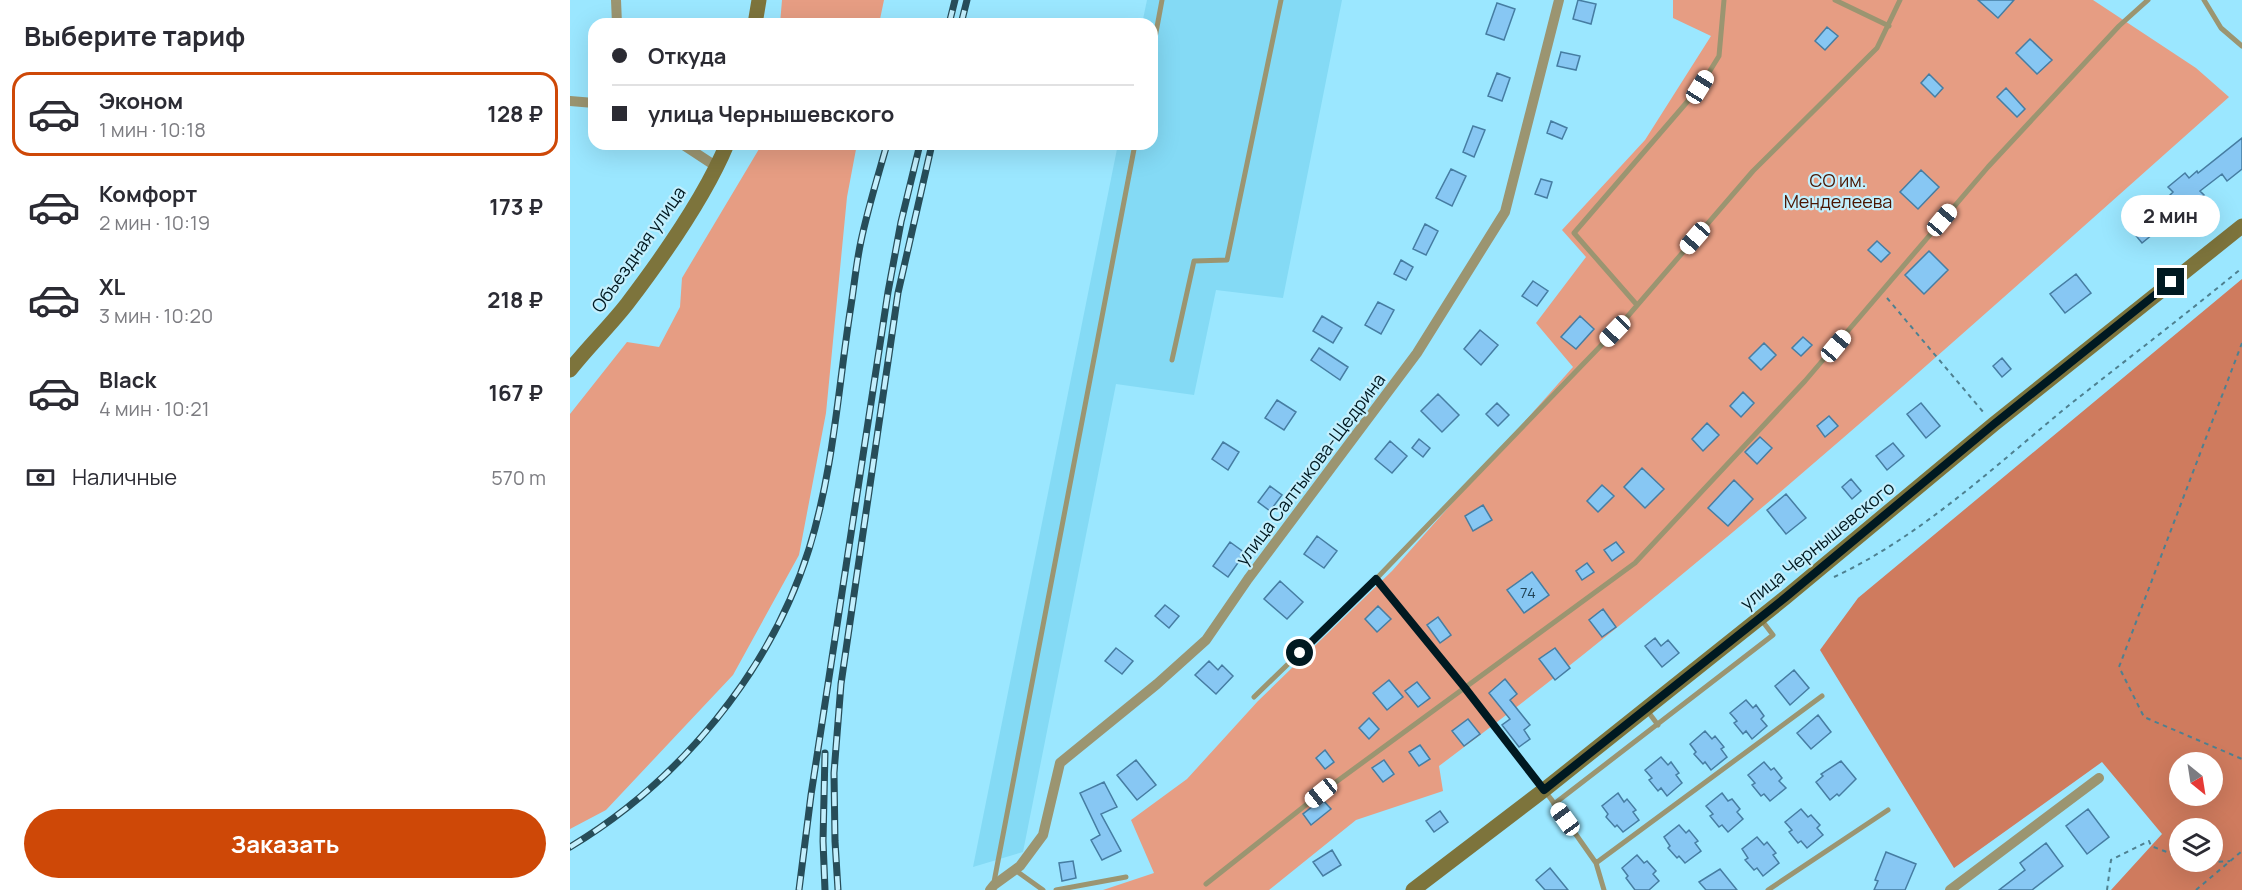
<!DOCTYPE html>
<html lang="ru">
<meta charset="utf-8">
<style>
:root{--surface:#fff;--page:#f7f7f7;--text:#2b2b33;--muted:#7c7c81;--line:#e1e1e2;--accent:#ce4807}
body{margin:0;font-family:Manrope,sans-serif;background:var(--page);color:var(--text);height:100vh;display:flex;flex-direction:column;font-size:22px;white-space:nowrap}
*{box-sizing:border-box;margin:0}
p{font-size:20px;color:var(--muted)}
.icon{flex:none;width:33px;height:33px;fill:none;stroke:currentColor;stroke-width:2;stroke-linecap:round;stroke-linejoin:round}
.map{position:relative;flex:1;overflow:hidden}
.details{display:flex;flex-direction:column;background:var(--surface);width:570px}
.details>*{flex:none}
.top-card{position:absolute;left:18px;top:18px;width:570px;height:132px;border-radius:18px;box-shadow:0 6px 24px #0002;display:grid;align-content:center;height:132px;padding:0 24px;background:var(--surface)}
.needle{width:39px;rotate:150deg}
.controls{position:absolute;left:1599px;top:752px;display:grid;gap:12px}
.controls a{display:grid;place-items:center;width:54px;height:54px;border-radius:50%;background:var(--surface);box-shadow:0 6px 24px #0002;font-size:30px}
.end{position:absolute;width:27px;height:27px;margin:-14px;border:8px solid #001921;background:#fff;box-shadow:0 0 0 3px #fff}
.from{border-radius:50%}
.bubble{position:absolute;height:42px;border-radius:21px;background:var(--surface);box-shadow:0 6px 24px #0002;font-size:20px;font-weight:700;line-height:42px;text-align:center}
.car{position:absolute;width:18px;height:36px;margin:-18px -9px;border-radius:8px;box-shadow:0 0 4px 2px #0007;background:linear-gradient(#fff 24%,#345 0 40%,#fff 0 76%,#345 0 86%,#fff 0)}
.top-card b{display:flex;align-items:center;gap:21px;height:57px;font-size:22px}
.top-card b+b{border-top:2px solid var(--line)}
.top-card i{width:15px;height:15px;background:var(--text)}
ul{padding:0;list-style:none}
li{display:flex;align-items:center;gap:18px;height:84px;margin:0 12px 9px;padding:0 12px;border:3px solid transparent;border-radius:18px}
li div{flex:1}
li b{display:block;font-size:22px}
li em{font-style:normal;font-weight:700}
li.selected{border-color:var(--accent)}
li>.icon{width:54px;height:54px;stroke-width:1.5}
h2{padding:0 24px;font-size:27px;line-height:72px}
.pay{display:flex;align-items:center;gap:15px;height:66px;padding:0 24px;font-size:22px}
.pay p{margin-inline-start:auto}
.action{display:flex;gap:12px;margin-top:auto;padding:12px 24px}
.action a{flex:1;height:69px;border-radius:36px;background:var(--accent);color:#fff;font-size:24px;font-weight:700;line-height:69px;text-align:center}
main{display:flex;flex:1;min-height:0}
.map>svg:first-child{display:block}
.built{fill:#84daf5}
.green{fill:#e69d83}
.forest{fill:#cf7b5e;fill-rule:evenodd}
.building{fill:#87c7f3;stroke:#467da2;stroke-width:1.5}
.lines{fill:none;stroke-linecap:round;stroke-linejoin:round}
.path{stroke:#4e8090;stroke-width:2;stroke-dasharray:4.5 4.5;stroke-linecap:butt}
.lane{stroke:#9b9571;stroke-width:5}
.street{stroke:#9b9571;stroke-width:10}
.secondary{stroke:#7d743c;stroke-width:15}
.rail-casing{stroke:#274d59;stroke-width:7}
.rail{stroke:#c3effd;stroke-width:4.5;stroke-dasharray:14;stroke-linecap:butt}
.route{stroke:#001921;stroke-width:8}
.labels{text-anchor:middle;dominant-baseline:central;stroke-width:4.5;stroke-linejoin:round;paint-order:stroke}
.number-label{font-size:15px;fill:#224456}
.park-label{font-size:18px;fill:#4b1602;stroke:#c3effd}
.street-label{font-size:18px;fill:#001921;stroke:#c3effd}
</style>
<main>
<section class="details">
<h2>Выберите тариф</h2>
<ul>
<li class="selected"><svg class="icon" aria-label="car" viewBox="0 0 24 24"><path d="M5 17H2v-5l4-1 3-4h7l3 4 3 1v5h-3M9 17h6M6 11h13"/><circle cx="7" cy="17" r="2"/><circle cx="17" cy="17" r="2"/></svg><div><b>Эконом</b><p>1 мин · 10:18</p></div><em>128 ₽</em></li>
<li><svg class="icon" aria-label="car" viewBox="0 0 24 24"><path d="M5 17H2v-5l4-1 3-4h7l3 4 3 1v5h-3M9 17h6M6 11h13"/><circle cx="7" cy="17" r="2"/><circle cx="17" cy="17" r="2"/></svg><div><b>Комфорт</b><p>2 мин · 10:19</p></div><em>173 ₽</em></li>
<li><svg class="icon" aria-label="car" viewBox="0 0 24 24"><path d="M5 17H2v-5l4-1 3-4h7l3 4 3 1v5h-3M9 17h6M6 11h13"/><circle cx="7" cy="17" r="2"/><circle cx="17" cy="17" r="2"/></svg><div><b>XL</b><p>3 мин · 10:20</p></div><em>218 ₽</em></li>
<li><svg class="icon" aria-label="car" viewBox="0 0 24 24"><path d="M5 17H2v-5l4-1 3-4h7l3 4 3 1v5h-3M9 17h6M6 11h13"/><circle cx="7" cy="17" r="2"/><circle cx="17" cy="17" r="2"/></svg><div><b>Black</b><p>4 мин · 10:21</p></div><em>167 ₽</em></li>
</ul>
<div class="pay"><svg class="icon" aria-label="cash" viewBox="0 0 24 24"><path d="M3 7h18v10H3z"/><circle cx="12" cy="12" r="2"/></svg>Наличные<p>570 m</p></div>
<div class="action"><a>Заказать</a></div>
</section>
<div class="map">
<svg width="1672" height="890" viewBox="0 0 1672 890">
<rect width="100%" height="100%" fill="#9be7ff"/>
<path class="built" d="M577,0H772L713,298L646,290L624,395L546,384L453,852L403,867L548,144H582V24H572Z"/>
<path class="green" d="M212,0H314L309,24H210Z
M1103,0H1523L1626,68L1659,97C1401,326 1145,560 869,766L873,791L786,820L699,890H533L584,873L561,820L617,779L688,701L822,571L1003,367L966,323L1016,257L992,230L1075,140L1141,36L1103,18Z
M192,144H287L277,197L256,413L229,555L163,675L36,810L0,829V414L57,342L89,347L110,307L112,278Z"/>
<path class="forest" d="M1672,279V890H1541L1592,834L1532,762L1384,868L1250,650L1288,598ZM1610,762H1642V795H1610ZM1610,828H1642V861H1610Z"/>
<path class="building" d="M1008,0L1026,4L1021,24L1003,19Z
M1408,0H1444L1428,18Z
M927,3L945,9L934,40L916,34Z
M1257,27L1268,36L1255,50L1245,41Z
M1460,39L1482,60L1467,74L1446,53Z
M991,52L1010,56L1006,70L987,66Z
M927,73L940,78L932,101L918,96Z
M1359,74L1373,88L1365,97L1351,83Z
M1436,88L1455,109L1447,117L1427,97Z
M981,121L997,128L992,139L977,133Z
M903,126L915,130L904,157L893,152Z
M1672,138V169L1657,181L1652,174L1630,191L1634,195L1618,208L1616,205L1608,212L1597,198L1603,192L1598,187L1615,173L1619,178L1627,171L1628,173Z
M881,169L896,176L882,206L866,198Z
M1351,170L1369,187L1348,209L1330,192Z
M971,179L982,182L977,198L965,194Z
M1570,208L1588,230L1572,243L1554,221Z
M855,224L868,231L856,255L843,249Z
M1307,241L1320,253L1311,262L1298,250Z
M1359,251L1378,270L1354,294L1335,275Z
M831,260L843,267L836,280L824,274Z
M1506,274L1521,293L1495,313L1480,294Z
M963,281L978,291L967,306L952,296Z
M808,302L824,310L811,334L795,325Z
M752,316L772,328L763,343L743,331Z
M1010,316L1024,329L1006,349L991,337Z
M910,330L928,345L911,365L894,349Z
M1233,337L1242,345L1231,356L1222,348Z
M1194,343L1206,355L1191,370L1179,358Z
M749,348L778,367L770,380L741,360Z
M1432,358L1441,369L1432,377L1423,366Z
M1173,392L1184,403L1171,417L1160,406Z
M868,394L889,415L872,432L851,411Z
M707,400L726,412L714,430L695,418Z
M927,403L939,415L928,426L916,414Z
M1351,403L1370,426L1356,438L1337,414Z
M1259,416L1268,426L1255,437L1247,426Z
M1137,423L1149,435L1133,451L1122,439Z
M1190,437L1202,448L1187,464L1175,452Z
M849,439L860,448L853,457L842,448Z
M820,441L837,456L822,473L805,459Z
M653,442L669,452L658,470L642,459Z
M1323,443L1334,456L1317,470L1306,456Z
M1072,468L1094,489L1075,508L1054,487Z
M1281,479L1291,491L1282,499L1272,487Z
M1164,480L1183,499L1158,526L1138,508Z
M1032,485L1044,496L1028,512L1017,501Z
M700,486L712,495L700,511L688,502Z
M1216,494L1236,518L1216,534L1197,510Z
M913,505L922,520L903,531L895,516Z
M747,536L767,551L754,568L734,554Z
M660,542L675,553L658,577L643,566Z
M1046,542L1054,552L1042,561L1034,550Z
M1017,563L1024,572L1012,580L1006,571Z
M962,572L979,595L954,613L937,590Z
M710,581L733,602L717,619L694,599Z
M595,605L609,616L599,628L585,616Z
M808,606L821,619L807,632L795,619Z
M1033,609L1046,627L1032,637L1019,620Z
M868,617L881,635L870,643L857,625Z
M1085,638L1091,646L1098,640L1109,653L1092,667L1075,646Z
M546,648L563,661L552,674L535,661Z
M985,648L1000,668L985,680L969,659Z
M639,661L648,670L652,665L663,676L646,694L625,675Z
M1224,670L1239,688L1220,705L1205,686Z
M935,679L947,694L940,700L960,725L954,730L960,739L949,747L932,725L940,719L919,693Z
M819,680L833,697L817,710L803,693Z
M847,682L860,698L848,707L835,691Z
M1176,700L1183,708L1186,705L1194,716L1191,719L1197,726L1182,739L1176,731L1173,734L1164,723L1167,721L1160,713Z
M1248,715L1261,732L1241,749L1227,733Z
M799,718L809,729L799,739L789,728Z
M898,719L910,734L894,746L882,731Z
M1135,731L1142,739L1145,736L1154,747L1151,749L1157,757L1141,770L1135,762L1133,764L1124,754L1126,752L1120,744Z
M850,745L860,759L849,766L839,752Z
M755,750L764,762L755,769L746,758Z
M1091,757L1098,765L1101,762L1109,773L1106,775L1112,783L1097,796L1091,788L1088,791L1079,780L1082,778L1075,770Z
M566,760L586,785L567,800L547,775Z
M814,760L824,774L813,782L802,768Z
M1271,761L1286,779L1269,796L1267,794L1260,800L1246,782L1253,776L1251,774Z
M1194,762L1201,770L1204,768L1212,778L1209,781L1216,788L1200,801L1194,794L1191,796L1182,785L1185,783L1178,775Z
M534,782L547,807L531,814L551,851L532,860L521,840L530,835L510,793Z
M1048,793L1054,802L1057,799L1066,810L1063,812L1069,820L1053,832L1047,825L1045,827L1036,817L1038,814L1032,806Z
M1152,793L1158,801L1162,799L1170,809L1167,812L1173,819L1158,832L1152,825L1149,827L1140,816L1143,814L1136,806Z
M752,799L761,809L741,825L733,814Z
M1231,809L1238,817L1241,815L1250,825L1247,828L1253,835L1237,848L1231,841L1228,843L1219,832L1222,830L1215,822Z
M1518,809L1539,837L1517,854L1496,826Z
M870,811L878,822L864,832L856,821Z
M1109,825L1116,833L1119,830L1128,841L1125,843L1131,851L1115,863L1109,856L1107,858L1098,848L1100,846L1094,837Z
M1187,837L1194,845L1197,842L1206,853L1203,855L1209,863L1193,876L1187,868L1184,870L1175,860L1178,858L1172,849Z
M1476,843L1493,866L1462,890H1429L1455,870L1450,863Z
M762,850L771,865L753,876L743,862Z
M1316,852L1346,864L1335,890H1304L1308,881L1305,880Z
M1067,855L1074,863L1077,861L1086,871L1083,874L1089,881L1079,890H1065L1056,878L1058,876L1052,868Z
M503,861L506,878L492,881L489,863Z
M980,868L998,890H975L966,880Z
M1150,869L1167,890H1136L1129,882Z"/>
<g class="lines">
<path class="path" d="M1317,298L1414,413
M1672,343L1549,667L1574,717L1672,759
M1264,577C1350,537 1425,466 1498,406C1556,360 1615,315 1672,268
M1622,861L1627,863L1660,861
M1537,890L1541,860L1579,841L1581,846L1610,857
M1626,890L1672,851"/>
<path class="lane" d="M1265,0L1319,26
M1634,0L1651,28L1672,46
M582,54L592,0
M1067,305L1004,233L1130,87L1149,56L1154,0
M602,360L624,261L657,260L711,0
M806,579L895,688L981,799L1026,863L1034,890
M684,697L806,579L1045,331L1183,171L1307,48L1330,0
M1076,709L1088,725
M984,804L1203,635L1190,618
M1026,863L1252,696
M445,870L473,890
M424,882L565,144
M636,884L751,793L1065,563L1235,381L1418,167L1549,26L1578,0
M486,890L556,877
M1198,890L1318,810"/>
<path class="street" d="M46,0L47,24
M0,101L24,103
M112,144L147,167
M420,890L424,885L450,866L473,835L490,763L587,684L636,640L678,579L847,353L935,212L989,0
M1380,890L1529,778"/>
<path class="secondary" d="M185,24L189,0
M0,370C18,347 39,327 57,304C92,258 135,197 157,144
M843,890L974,790L1216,597L1424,424L1672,226"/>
<g class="rail-casing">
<path id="rail" d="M379,24L385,0
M391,24L397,0
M255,753L253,841L255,890
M0,847C109,782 201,671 239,549C263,472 268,391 280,312C284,288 286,264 291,241C298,208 308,176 317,144
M229,890L241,795L318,292L331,222L350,144
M268,890L265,841L264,773L271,684L328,293L362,144"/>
</g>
<use href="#rail" class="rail"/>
</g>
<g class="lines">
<path class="route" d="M730,653L806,579L895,688L974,790L1216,597L1424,424L1601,282"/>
</g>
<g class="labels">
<g class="number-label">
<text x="958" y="592">74</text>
</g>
<g class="park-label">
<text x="1268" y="180">СО им.<tspan x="1268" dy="21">Менделеева</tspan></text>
</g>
<g class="street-label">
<text transform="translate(68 249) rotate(-55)">Объездная улица</text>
<text transform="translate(740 469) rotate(-53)">улица Салтыкова-Щедрина</text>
<text transform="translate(1247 545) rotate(-39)">улица Чернышевского</text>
</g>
</g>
</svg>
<div class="controls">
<a><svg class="needle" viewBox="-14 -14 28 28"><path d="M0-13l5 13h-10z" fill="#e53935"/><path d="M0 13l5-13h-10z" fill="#7c7c81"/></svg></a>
<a><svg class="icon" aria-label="layers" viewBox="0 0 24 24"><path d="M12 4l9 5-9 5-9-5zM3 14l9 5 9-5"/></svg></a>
</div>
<i class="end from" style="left:730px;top:653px"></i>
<i class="end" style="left:1601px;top:282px"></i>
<div class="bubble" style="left:1551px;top:195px;width:99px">2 мин</div>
<i class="car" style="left:1130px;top:87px;rotate:32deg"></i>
<i class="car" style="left:1372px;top:220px;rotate:40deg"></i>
<i class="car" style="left:1125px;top:238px;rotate:221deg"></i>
<i class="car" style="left:1045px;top:331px;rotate:224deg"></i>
<i class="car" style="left:1266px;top:346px;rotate:40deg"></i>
<i class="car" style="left:751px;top:793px;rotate:231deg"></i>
<i class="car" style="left:995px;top:819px;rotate:324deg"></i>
<div class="top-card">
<b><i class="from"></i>Откуда</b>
<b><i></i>улица Чернышевского</b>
</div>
</div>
</main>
